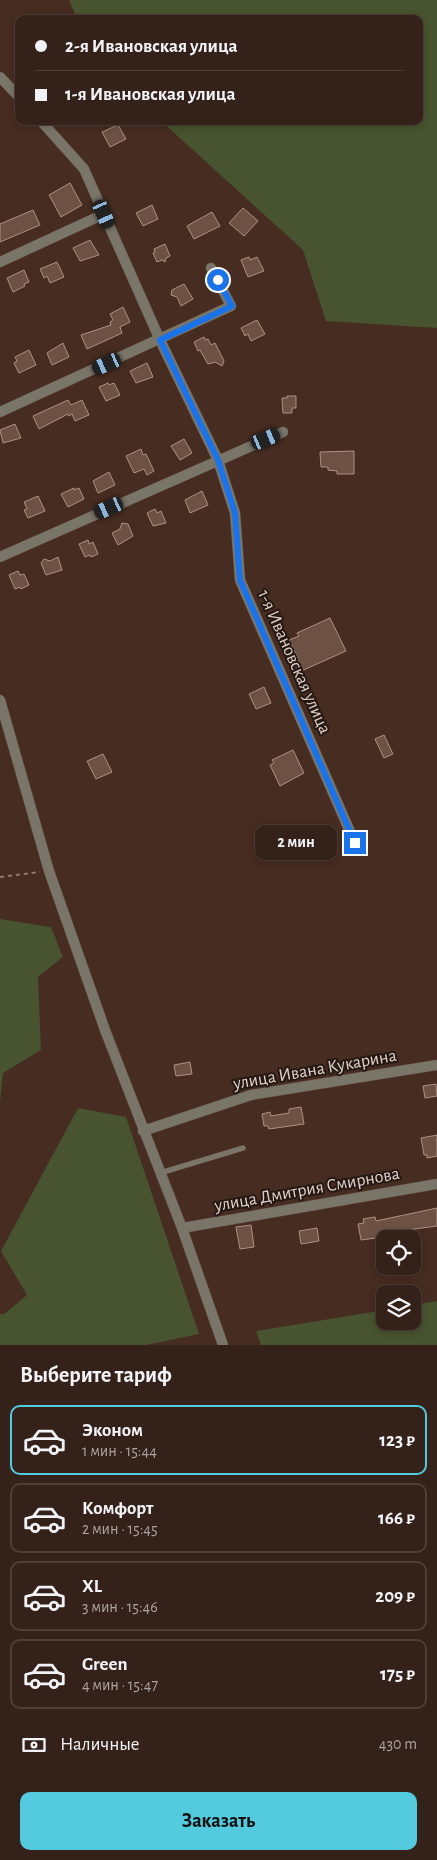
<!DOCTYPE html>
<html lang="ru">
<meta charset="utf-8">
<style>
:root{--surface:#342119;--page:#3f2e26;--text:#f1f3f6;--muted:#a9a3a2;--line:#4e3e38;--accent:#54cade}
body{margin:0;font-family:"Alegreya Sans",sans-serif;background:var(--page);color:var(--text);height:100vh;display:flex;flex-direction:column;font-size:19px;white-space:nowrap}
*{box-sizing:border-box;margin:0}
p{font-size:16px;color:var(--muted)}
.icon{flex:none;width:28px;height:28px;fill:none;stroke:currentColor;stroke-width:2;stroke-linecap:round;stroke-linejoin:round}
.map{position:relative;height:1345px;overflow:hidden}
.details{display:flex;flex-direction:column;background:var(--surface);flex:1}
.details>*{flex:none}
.top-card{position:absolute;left:15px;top:15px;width:408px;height:110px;border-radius:10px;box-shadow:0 2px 8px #0003,0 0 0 1px var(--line);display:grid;align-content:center;height:110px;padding:0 20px;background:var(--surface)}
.buttons{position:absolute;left:376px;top:1230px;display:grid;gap:10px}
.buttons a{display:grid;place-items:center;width:45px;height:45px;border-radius:10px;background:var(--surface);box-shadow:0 2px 8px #0003,0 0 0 1px var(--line);font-size:25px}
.end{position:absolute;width:22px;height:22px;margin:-11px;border:6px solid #1a73e8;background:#fff;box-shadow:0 0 0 2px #fff}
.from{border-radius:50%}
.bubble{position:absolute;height:35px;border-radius:10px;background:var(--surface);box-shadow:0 2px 8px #0003,0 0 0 1px var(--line);font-size:16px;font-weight:700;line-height:35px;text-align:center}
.car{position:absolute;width:15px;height:30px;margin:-15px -8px;border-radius:6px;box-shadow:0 0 4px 1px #0007;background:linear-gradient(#222 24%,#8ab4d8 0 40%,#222 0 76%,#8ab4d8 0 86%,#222 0)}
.top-card b{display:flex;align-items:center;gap:18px;height:48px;font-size:19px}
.top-card b+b{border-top:1px solid var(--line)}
.top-card i{width:12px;height:12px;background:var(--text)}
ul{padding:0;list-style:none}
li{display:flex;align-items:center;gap:15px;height:70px;margin:0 10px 8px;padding:0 10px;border:2px solid var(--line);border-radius:10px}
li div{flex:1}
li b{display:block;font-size:19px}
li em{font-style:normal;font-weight:700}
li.current{border-color:var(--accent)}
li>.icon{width:45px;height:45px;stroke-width:1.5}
h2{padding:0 20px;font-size:22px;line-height:60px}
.pay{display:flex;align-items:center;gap:12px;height:55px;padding:0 20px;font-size:19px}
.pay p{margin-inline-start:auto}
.action{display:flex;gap:10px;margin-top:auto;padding:10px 20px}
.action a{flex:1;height:58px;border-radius:10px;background:var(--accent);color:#111;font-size:20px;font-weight:700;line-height:58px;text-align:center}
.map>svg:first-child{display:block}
.green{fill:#48532f}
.building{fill:#6e5145;stroke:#b09082}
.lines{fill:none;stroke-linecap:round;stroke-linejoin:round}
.service-casing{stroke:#624a3f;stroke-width:6}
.minor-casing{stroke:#624a3f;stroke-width:11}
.path{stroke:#8f7970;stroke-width:2;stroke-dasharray:4 4;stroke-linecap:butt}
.service{stroke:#7a7569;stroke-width:5}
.minor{stroke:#7a7569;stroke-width:10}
.route{stroke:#1a73e8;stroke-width:6}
.labels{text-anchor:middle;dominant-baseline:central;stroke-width:4;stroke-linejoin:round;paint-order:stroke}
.street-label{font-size:18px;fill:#e1d0c9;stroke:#241813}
</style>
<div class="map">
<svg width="437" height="1345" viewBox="0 0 437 1345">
<rect width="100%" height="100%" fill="#462c21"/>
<path class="green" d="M69,0H437V328L326,321L303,250L161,121H419V19H77Z
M0,919L51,927L63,957L38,977L41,1050L3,1073L0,1102Z
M78,1108L126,1117L199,1334L146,1345H0V1314H4L27,1295L1,1251Z
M437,1301V1345H261L256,1331L385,1310V1321H412L413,1305Z"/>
<path class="building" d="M118,125L126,139L110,147L102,132Z
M70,183L82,205L61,217L49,195Z
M152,205L158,219L143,226L136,213Z
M243,208L258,221L244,236L229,223Z
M33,210L40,225L0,242V224Z
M212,212L220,226L194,239L187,226Z
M90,240L99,255L80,261L73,248Z
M165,244L170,256L166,258L165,262L162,260L157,262L153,253L155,252L154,249Z
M249,257L250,260L257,257L264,271L248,277L241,260Z
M57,262L64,277L50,283L47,276L44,278L40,269Z
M24,270L29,282L24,284L25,286L13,292L7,278Z
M184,284L193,299L181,306L177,297L171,295L172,290Z
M123,307L130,322L120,327L122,333L87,349L81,335L111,325L110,322L113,320L110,314Z
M257,320L265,334L251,341L248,334L245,336L241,328Z
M204,337L205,340L208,339L211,345L215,343L224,361L222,366L215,362L208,364L200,350L198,351L194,342Z
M63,343L69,357L52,365L47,353Z
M29,350L36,365L19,373L14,363L17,361L15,357Z
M147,363L153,377L136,383L130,371Z
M108,383L109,385L114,383L120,395L106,401L99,387Z
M287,396H296V408H292V413H283L282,398H287Z
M68,400L71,405L82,400L89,415L75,421L72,414L69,416L68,414L39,429L33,416Z
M15,424L21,438L3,443L0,430Z
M184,439L192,453L180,460L171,446Z
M141,449L143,455L146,454L154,471L147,475L144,469L134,473L126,456Z
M354,451V474H337V471L328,470V467H321L320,452Z
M109,472L115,485L98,493L93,481Z
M74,488V490L79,488L84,499L68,507L61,494Z
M202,491L208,505L190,513L185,500Z
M38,496L45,511L28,518L24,510L27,509L24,502Z
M155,509L157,513L161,511L166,523L153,526L147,513Z
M122,523L128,524L133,536L118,545L112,533L120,529Z
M88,540L89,544L93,542L98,554L91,557L90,555L85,557L79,544Z
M58,557L62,570L46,575L41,563L44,559L50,561Z
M18,571L20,575L24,574L29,585L21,589L20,587L15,589L9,575Z
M330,618L346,651L299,672L293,660L298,658L289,640L299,636L297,633Z
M264,687L271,703L256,709L249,694Z
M384,735L393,754L384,758L375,739Z
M293,750L304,773L280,786L270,765L274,763L272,760Z
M103,754L112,772L96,779L87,761Z
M190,1062L192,1074L176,1076L174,1065Z
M436,1084L437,1096L425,1098L423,1086Z
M301,1107L304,1124L269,1129L268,1126H264L262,1114L270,1112L271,1116L289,1113V1109Z
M437,1135V1156L427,1158V1155H424L421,1138Z
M437,1208V1226L384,1233V1237L361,1240L358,1224L364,1223L363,1219L375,1217L376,1221Z
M251,1225L254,1247L240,1249L236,1227Z
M317,1228L319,1241L301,1244L299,1231Z"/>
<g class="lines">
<g class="service-casing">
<path id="service" d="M160,1173L243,1148"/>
</g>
<g class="minor-casing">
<path id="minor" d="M0,77L19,97
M41,121L84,169L160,340L218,460L235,513L240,580L355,843
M0,262L104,214
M0,412L231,306L211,268
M0,557L283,432
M0,700L49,871L105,1030L182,1228L223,1345
M143,1131L251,1095L437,1065
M182,1228L437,1184"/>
</g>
<path class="path" d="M0,877L40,872"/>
<use href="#service" class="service"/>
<use href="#minor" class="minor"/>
</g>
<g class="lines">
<path class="route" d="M218,280L232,306L160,340L218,460L235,513L240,580L355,843"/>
</g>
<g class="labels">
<g class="street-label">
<text transform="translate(294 662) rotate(66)">1-я Ивановская улица</text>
<text transform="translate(315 1070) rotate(-10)">улица Ивана Кукарина</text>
<text transform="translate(307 1190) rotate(-10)">улица Дмитрия Смирнова</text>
</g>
</g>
</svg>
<div class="buttons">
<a><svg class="icon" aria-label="locate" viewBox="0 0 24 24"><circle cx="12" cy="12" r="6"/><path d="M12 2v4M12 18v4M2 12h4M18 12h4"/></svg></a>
<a><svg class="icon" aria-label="layers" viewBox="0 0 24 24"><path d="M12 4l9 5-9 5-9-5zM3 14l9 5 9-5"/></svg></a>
</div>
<i class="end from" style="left:218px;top:280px"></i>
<i class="end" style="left:355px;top:843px"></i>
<div class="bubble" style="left:255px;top:825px;width:82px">2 мин</div>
<i class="car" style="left:104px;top:214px;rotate:156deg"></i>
<i class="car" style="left:107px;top:364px;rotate:246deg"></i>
<i class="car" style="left:266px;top:439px;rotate:68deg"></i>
<i class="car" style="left:109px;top:508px;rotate:246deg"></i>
<div class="top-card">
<b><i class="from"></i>2-я Ивановская улица</b>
<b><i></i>1-я Ивановская улица</b>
</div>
</div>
<section class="details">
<h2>Выберите тариф</h2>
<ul>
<li class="current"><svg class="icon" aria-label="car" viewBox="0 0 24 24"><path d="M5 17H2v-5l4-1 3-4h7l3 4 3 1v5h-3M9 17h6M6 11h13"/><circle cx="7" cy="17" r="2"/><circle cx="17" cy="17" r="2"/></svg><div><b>Эконом</b><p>1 мин · 15:44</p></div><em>123 ₽</em></li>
<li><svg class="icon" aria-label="car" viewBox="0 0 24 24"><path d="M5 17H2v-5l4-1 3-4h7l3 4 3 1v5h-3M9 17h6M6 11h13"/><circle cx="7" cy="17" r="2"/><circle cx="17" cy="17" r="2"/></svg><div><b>Комфорт</b><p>2 мин · 15:45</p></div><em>166 ₽</em></li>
<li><svg class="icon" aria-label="car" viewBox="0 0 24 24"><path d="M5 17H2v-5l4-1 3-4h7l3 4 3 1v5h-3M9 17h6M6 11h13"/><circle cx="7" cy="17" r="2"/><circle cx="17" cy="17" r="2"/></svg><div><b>XL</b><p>3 мин · 15:46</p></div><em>209 ₽</em></li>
<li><svg class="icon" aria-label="car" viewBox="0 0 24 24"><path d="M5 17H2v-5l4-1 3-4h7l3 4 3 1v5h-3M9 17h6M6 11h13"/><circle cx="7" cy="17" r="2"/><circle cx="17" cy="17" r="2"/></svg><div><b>Green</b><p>4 мин · 15:47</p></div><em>175 ₽</em></li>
</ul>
<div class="pay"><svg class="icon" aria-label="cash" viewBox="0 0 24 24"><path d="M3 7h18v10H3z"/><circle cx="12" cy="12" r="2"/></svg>Наличные<p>430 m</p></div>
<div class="action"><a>Заказать</a></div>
</section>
